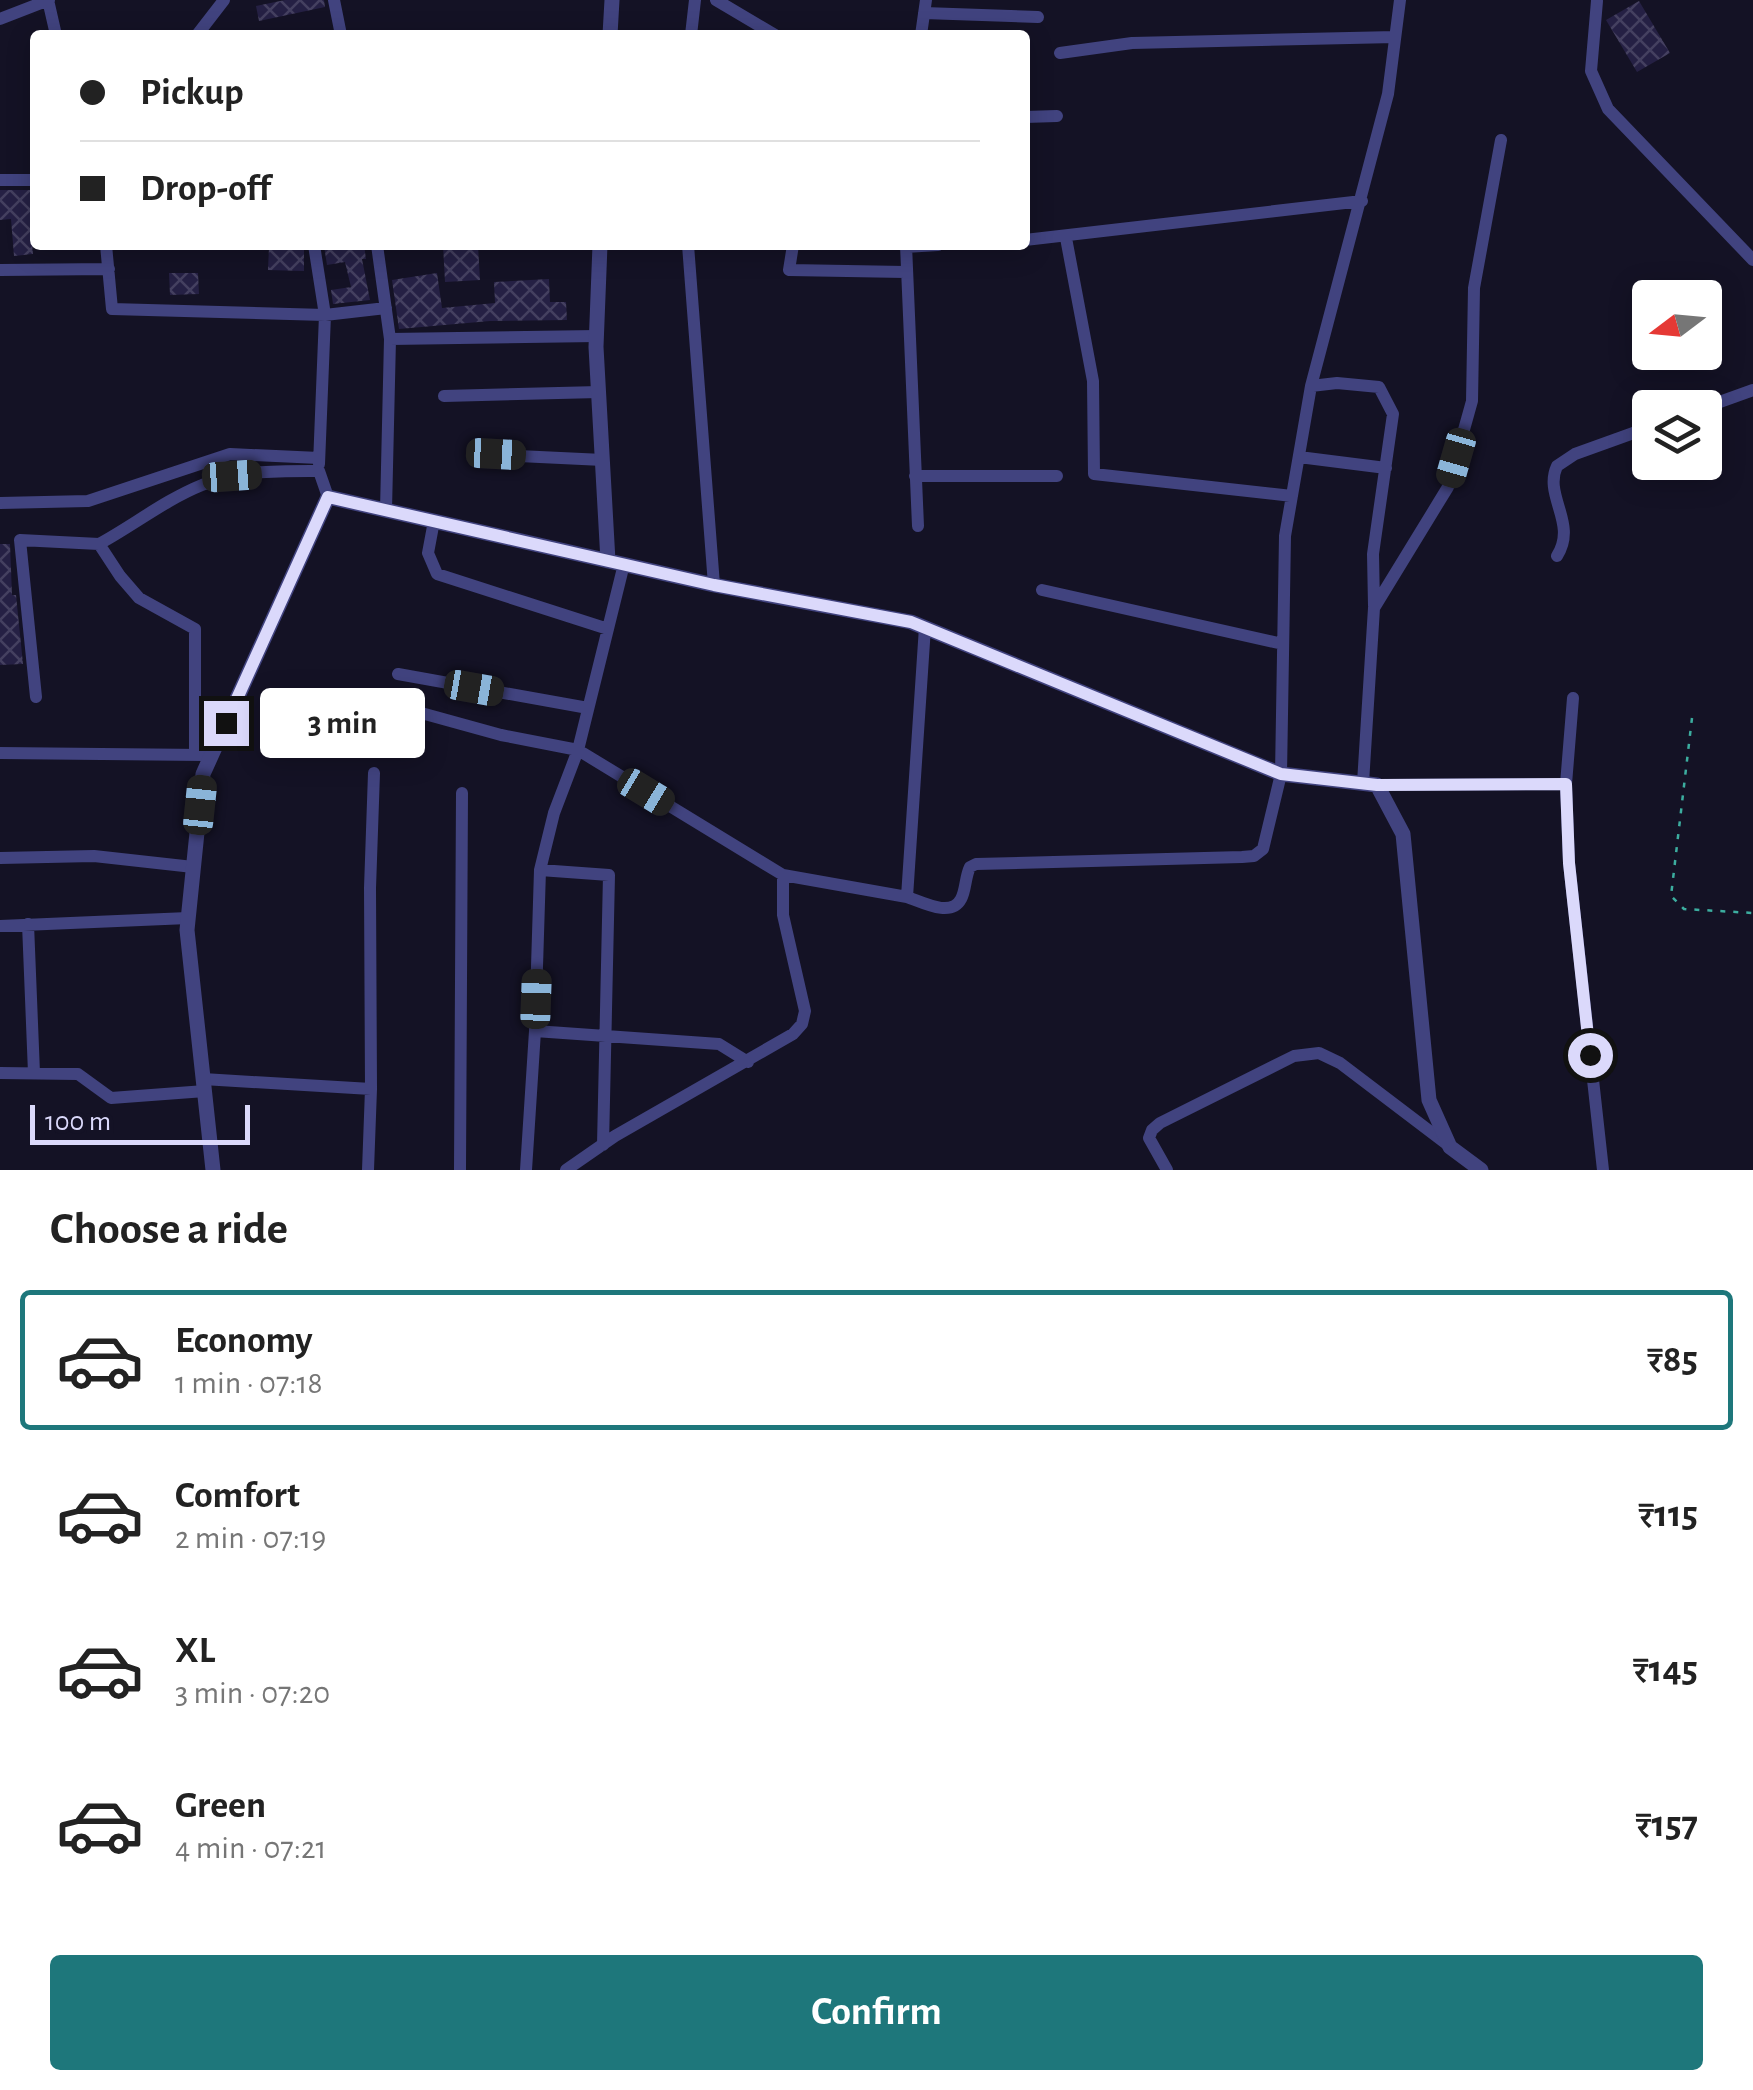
<!DOCTYPE html>
<meta charset="utf-8">
<style>
:root{--surface:#fff;--page:#f2f2f2;--text:#222;--muted:#767676;--line:#e0e0e0;--accent:#1e777b}
body{margin:0;font-family:"Alegreya Sans",sans-serif;background:var(--page);color:var(--text);height:100vh;display:flex;flex-direction:column;font-size:38px;white-space:nowrap}
*{box-sizing:border-box;margin:0}
p{font-size:32px;color:var(--muted)}
.icon{flex:none;width:55px;height:55px;fill:none;stroke:currentColor;stroke-width:2;stroke-linecap:round;stroke-linejoin:round}
.map{position:relative;height:1170px;overflow:hidden}
.sheet{display:flex;flex-direction:column;background:var(--surface);flex:1}
.sheet>*{flex:none}
.guide{position:absolute;left:30px;top:30px;width:1000px;height:220px;border-radius:10px;box-shadow:0 5px 25px #0003;display:grid;align-content:center;height:220px;padding:0 50px;background:var(--surface)}
.needle{width:65px;rotate:254deg}
.tools{position:absolute;left:1632px;top:280px;display:grid;gap:20px}
.tools a{display:grid;place-items:center;width:90px;height:90px;border-radius:10px;background:var(--surface);box-shadow:0 5px 25px #0003;font-size:50px}
.scale{position:absolute;left:30px;bottom:25px;width:220px;box-sizing:border-box;padding-left:10px;border:5px solid #dbd9fb;border-top:0;font-size:28px;line-height:35px;white-space:nowrap;color:#dbd9fb;-webkit-text-stroke:8px #141225;paint-order:stroke}
.end{position:absolute;width:45px;height:45px;margin:-22px;border:12px solid #dbd9fb;background:#111;box-shadow:0 0 0 5px #111}
.from{border-radius:50%}
.bubble{position:absolute;height:70px;border-radius:10px;background:var(--surface);box-shadow:0 5px 25px #0003;font-size:32px;font-weight:700;line-height:70px;text-align:center}
.car{position:absolute;width:30px;height:60px;margin:-30px -15px;border-radius:12px;box-shadow:0 0 8px 2px #0007;background:linear-gradient(#222 24%,#8ab4d8 0 40%,#222 0 76%,#8ab4d8 0 86%,#222 0)}
.guide b{display:flex;align-items:center;gap:35px;height:95px;font-size:38px}
.guide b+b{border-top:2px solid var(--line)}
.guide i{width:25px;height:25px;background:var(--text)}
ul{padding:0;list-style:none}
li{display:flex;align-items:center;gap:30px;height:140px;margin:0 20px 15px;padding:0 30px;border:5px solid transparent;border-radius:10px}
li div{flex:1}
li b{display:block;font-size:38px}
li em{font-style:normal;font-weight:700}
li.current{border-color:var(--accent)}
li>.icon{width:90px;height:90px;stroke-width:1.5}
h2{padding:0 50px;font-size:45px;line-height:120px}
.button{display:flex;gap:20px;margin-top:auto;padding:20px 50px}
.button a{flex:1;height:115px;border-radius:10px;background:var(--accent);color:#fff;font-size:40px;font-weight:700;line-height:115px;text-align:center}
.map>svg:first-child{display:block}
.building{fill:url(#building-cross-hatch)}
.lines{fill:none;stroke-linecap:round;stroke-linejoin:round}
.path{stroke:#3cad9f;stroke-width:2.5;stroke-dasharray:5 8;stroke-linecap:butt}
.minor{stroke:#41437f;stroke-width:12}
.tertiary{stroke:#41437f;stroke-width:15}
.route{stroke:#dbd9fb;stroke-width:12}
</style>
<div class="map">
<svg width="1753" height="1170" viewBox="0 0 1753 1170">
<defs>
<pattern id="building-cross-hatch" width="8" height="8" patternUnits="userSpaceOnUse" patternTransform="scale(2.5)"><rect width="8" height="8" fill="#252044"/><path d="M0 0l8 8M0 8l8-8" fill="none" stroke="#444060"/></pattern>
</defs>
<rect width="100%" height="100%" fill="#141225"/>
<path class="building" d="M285,0H324L325,7L259,21L256,6Z
M1639,1L1670,53L1637,72L1606,20Z
M0,190H35V219L30,220L33,254L14,256L11,219L0,220Z
M364,245L366,259H362L370,300L333,304L331,290L351,287L345,262L327,265L324,246Z
M443,245H478L480,280L445,282Z
M269,247L304,248V271L268,270Z
M169,273H198L199,294L170,295Z
M437,273L442,308L495,303L494,282L549,279L550,302H566L567,320L490,321L399,329L392,280Z
M0,544H10L12,595H16L23,664L0,665Z"/>
<g class="lines">
<path class="path" d="M1692,718L1671,896L1684,909L1753,913"/>
<path class="minor" d="M48,0L56,35
M334,0L341,35
M716,0L775,35
M1597,1L1591,71L1608,109L1753,260
M924,13L1038,17
M0,19L49,0
M197,35L224,0
M691,35L695,0
M921,35L926,0
M1060,53L1132,43L1395,37
M1025,117L1057,116
M0,180H35
M1066,238L1093,381L1094,474L1292,496
M1025,240L1362,201
M106,245L112,309L325,315L386,308
M314,245L325,315L319,464
M377,245L390,339L597,336
M688,245L714,585
M793,245L789,270L905,272
M906,245L918,526
M905,247L938,245
M0,270L109,269
M1311,386L1337,383L1379,387L1393,414L1373,554L1374,606
M444,396L599,392
M1703,408L1753,390
M496,455L603,460
M1299,457L1386,468
M915,476H1057
M0,503L88,501L230,454L319,458
M386,510L390,339
M434,521L428,553L437,574L608,629
M99,544C134,525 165,500 202,485C236,470 282,471 319,471L328,497
M1557,556C1578,523 1543,496 1557,466L1575,454L1650,427
M624,564L578,750L783,875L907,897L925,627
M1042,590L1283,644
M398,674L588,708
M36,697L20,540L99,544L120,576L139,598L195,629V755
M385,703L501,735L578,750L554,813L540,870L535,1031L526,1170
M0,753L204,755
M1363,783L1374,608L1448,487L1472,401L1474,288L1501,140
M1566,784L1573,698
M1377,785L1566,784L1569,863L1603,1170
M0,858L94,856L193,867
M540,870L609,875L603,1145
M907,897C922,902 951,918 961,899C966,890 965,877 970,867L976,864L1242,857L1254,856L1263,849L1281,774L1285,536L1311,386L1388,94L1400,0
M28,924L34,1073
M0,926L188,918
M535,1031L719,1044L748,1062
M0,1073L78,1074L111,1098L205,1091
M203,1079L371,1089L368,1170
M371,1089L370,888L374,773
M460,1170L462,793
M566,1170L615,1136L793,1034L802,1024L805,1011L783,915V875
M1167,1170L1149,1138L1152,1130L1160,1123L1294,1056L1319,1053L1340,1063L1448,1145"/>
<path class="tertiary" d="M610,35L612,0
M600,245L596,347L608,561
M213,1170L187,930L203,774L328,497L714,585L911,622L1281,774L1377,785L1403,834L1429,1100L1450,1147L1481,1170"/>
</g>
<g class="lines">
<path class="route" d="M226,723L328,497L714,585L911,622L1281,774L1377,785L1566,784L1569,863L1590,1055"/>
</g>
</svg>
<div class="tools">
<a><svg class="needle" viewBox="-14 -14 28 28"><path d="M0-13l5 13h-10z" fill="#e53935"/><path d="M0 13l5-13h-10z" fill="#767676"/></svg></a>
<a><svg class="icon" aria-label="layers" viewBox="0 0 24 24"><path d="M12 4l9 5-9 5-9-5zM3 14l9 5 9-5"/></svg></a>
</div>
<div class="scale">100 m</div>
<i class="end from" style="left:1590px;top:1055px"></i>
<i class="end" style="left:226px;top:723px"></i>
<div class="bubble" style="left:260px;top:688px;width:165px">3 min</div>
<i class="car" style="left:496px;top:454px;rotate:93deg"></i>
<i class="car" style="left:1456px;top:458px;rotate:196deg"></i>
<i class="car" style="left:232px;top:476px;rotate:86deg"></i>
<i class="car" style="left:474px;top:688px;rotate:100deg"></i>
<i class="car" style="left:646px;top:792px;rotate:121deg"></i>
<i class="car" style="left:200px;top:805px;rotate:6deg"></i>
<i class="car" style="left:536px;top:999px;rotate:2deg"></i>
<div class="guide">
<b><i class="from"></i>Pickup</b>
<b><i></i>Drop-off</b>
</div>
</div>
<section class="sheet">
<h2>Choose a ride</h2>
<ul>
<li class="current"><svg class="icon" aria-label="car" viewBox="0 0 24 24"><path d="M5 17H2v-5l4-1 3-4h7l3 4 3 1v5h-3M9 17h6M6 11h13"/><circle cx="7" cy="17" r="2"/><circle cx="17" cy="17" r="2"/></svg><div><b>Economy</b><p>1 min · 07:18</p></div><em>₹85</em></li>
<li><svg class="icon" aria-label="car" viewBox="0 0 24 24"><path d="M5 17H2v-5l4-1 3-4h7l3 4 3 1v5h-3M9 17h6M6 11h13"/><circle cx="7" cy="17" r="2"/><circle cx="17" cy="17" r="2"/></svg><div><b>Comfort</b><p>2 min · 07:19</p></div><em>₹115</em></li>
<li><svg class="icon" aria-label="car" viewBox="0 0 24 24"><path d="M5 17H2v-5l4-1 3-4h7l3 4 3 1v5h-3M9 17h6M6 11h13"/><circle cx="7" cy="17" r="2"/><circle cx="17" cy="17" r="2"/></svg><div><b>XL</b><p>3 min · 07:20</p></div><em>₹145</em></li>
<li><svg class="icon" aria-label="car" viewBox="0 0 24 24"><path d="M5 17H2v-5l4-1 3-4h7l3 4 3 1v5h-3M9 17h6M6 11h13"/><circle cx="7" cy="17" r="2"/><circle cx="17" cy="17" r="2"/></svg><div><b>Green</b><p>4 min · 07:21</p></div><em>₹157</em></li>
</ul>
<div class="button"><a>Confirm</a></div>
</section>
